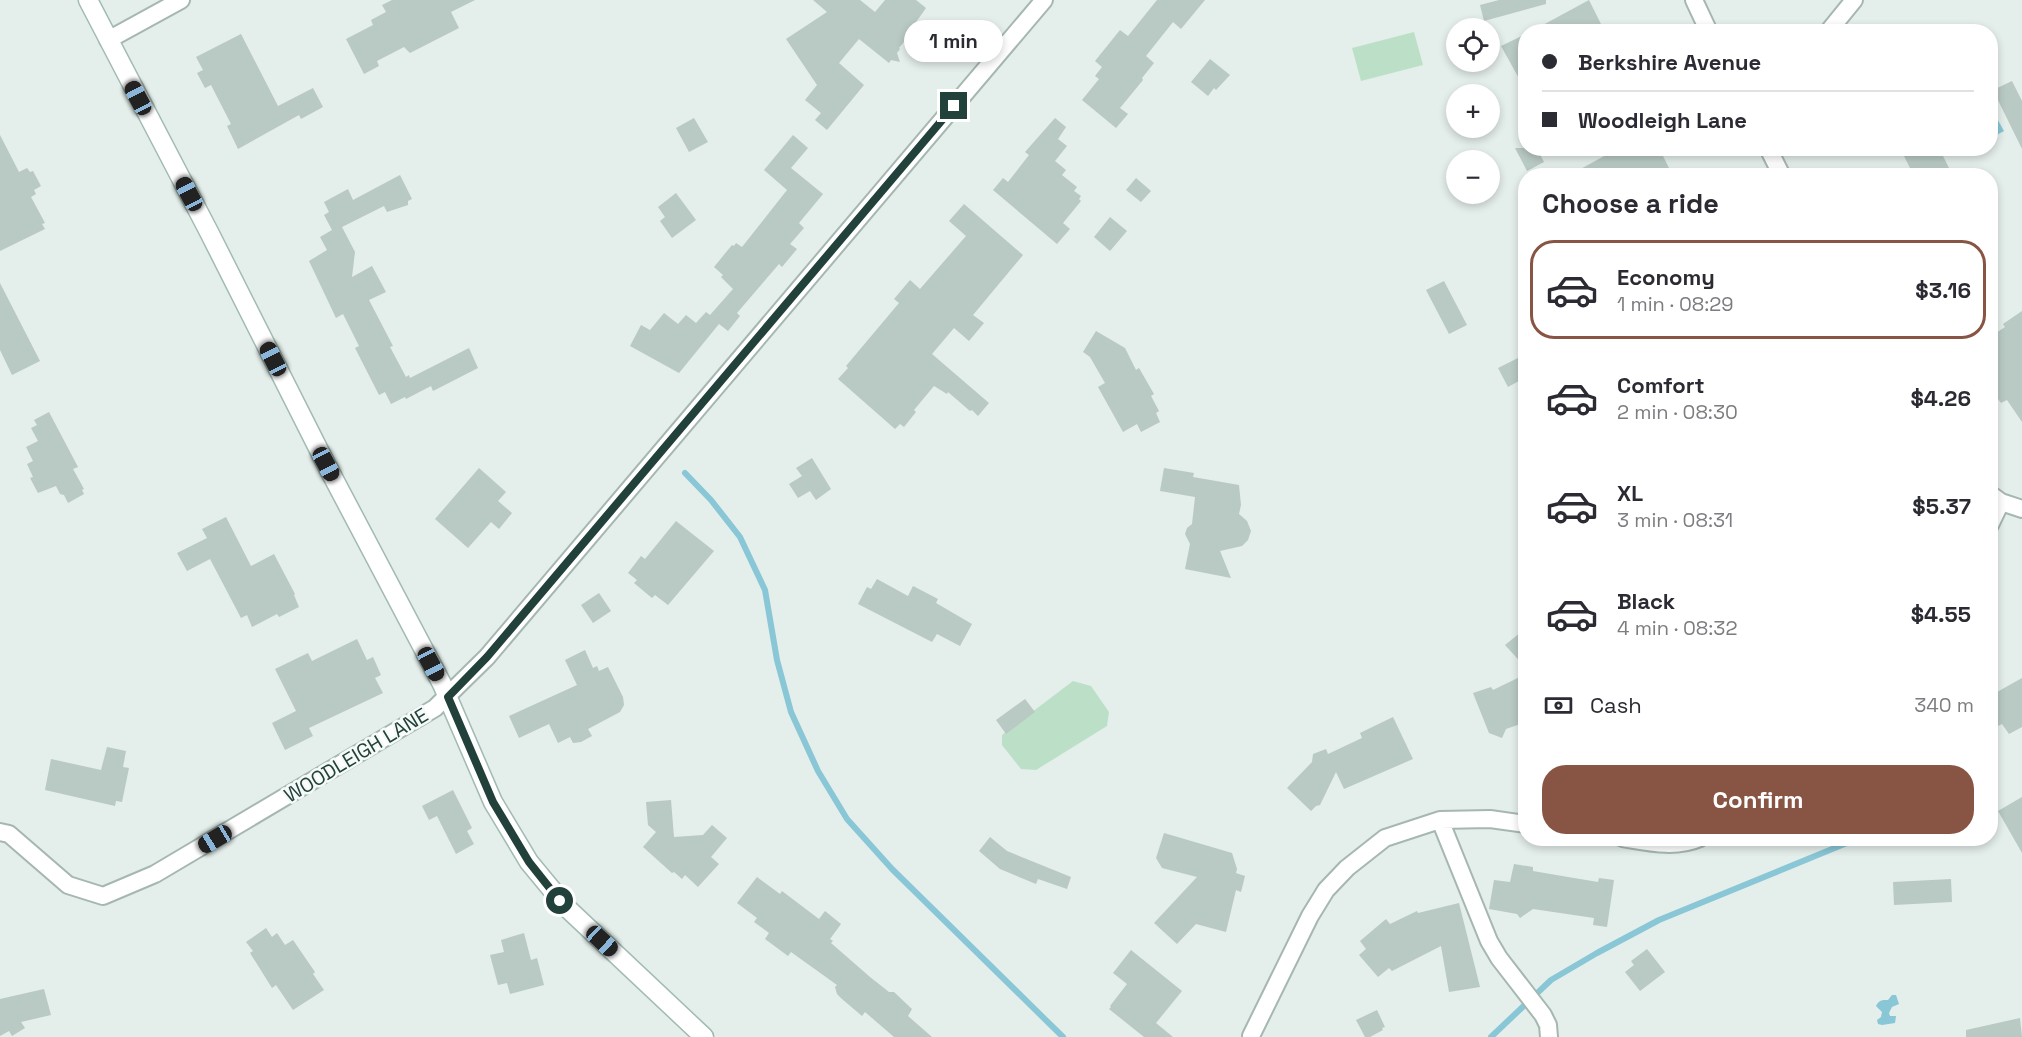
<!DOCTYPE html>
<meta charset="utf-8">
<style>
:root{--surface:#fff;--page:#f7f7f7;--text:#2b2b33;--muted:#7c7c81;--line:#e1e1e2;--accent:#885443}
body{margin:0;font-family:"Space Grotesk",sans-serif;background:var(--page);color:var(--text);height:100vh;display:flex;flex-direction:column;font-size:22px;white-space:nowrap}
*{box-sizing:border-box;margin:0}
p{font-size:20px;color:var(--muted)}
.icon{flex:none;width:33px;height:33px;fill:none;stroke:currentColor;stroke-width:2;stroke-linecap:round;stroke-linejoin:round}
.map{position:relative;flex:1;overflow:hidden}
.details{position:absolute;left:1518px;top:168px;width:480px;height:678px;display:flex;flex-direction:column;background:var(--surface);border-radius:24px;box-shadow:0 3px 9px #0003}
.details>*{flex:none}
.top-card{position:absolute;left:1518px;top:24px;width:480px;height:132px;border-radius:24px;box-shadow:0 3px 9px #0003;display:grid;align-content:center;height:132px;padding:0 24px;background:var(--surface)}
.buttons{position:absolute;left:1446px;top:18px;display:grid;gap:12px}
.buttons a{display:grid;place-items:center;width:54px;height:54px;border-radius:50%;background:var(--surface);box-shadow:0 3px 9px #0003;font-size:30px}
.end{position:absolute;width:27px;height:27px;margin:-14px;border:8px solid #22413a;background:#fff;box-shadow:0 0 0 3px #fff}
.from{border-radius:50%}
.bubble{position:absolute;height:42px;border-radius:21px;background:var(--surface);box-shadow:0 3px 9px #0003;font-size:20px;font-weight:700;line-height:42px;text-align:center}
.car{position:absolute;width:18px;height:36px;margin:-18px -9px;border-radius:8px;box-shadow:0 0 4px 2px #0007;background:linear-gradient(#222 24%,#8ab4d8 0 40%,#222 0 76%,#8ab4d8 0 86%,#222 0)}
.top-card b{display:flex;align-items:center;gap:21px;height:57px;font-size:22px}
.top-card b+b{border-top:2px solid var(--line)}
.top-card i{width:15px;height:15px;background:var(--text)}
ul{padding:0;list-style:none}
li{display:flex;align-items:center;gap:18px;height:99px;margin:0 12px 9px;padding:0 12px;border:3px solid transparent;border-radius:24px}
li div{flex:1}
li b{display:block;font-size:22px}
li em{font-style:normal;font-weight:700}
li.current{border-color:var(--accent)}
li>.icon{width:54px;height:54px;stroke-width:1.5}
h2{padding:0 24px;font-size:27px;line-height:72px}
.pay{display:flex;align-items:center;gap:15px;height:66px;padding:0 24px;font-size:22px}
.pay p{margin-inline-start:auto}
.button{display:flex;gap:12px;margin-top:auto;padding:12px 24px}
.button a{flex:1;height:69px;border-radius:24px;background:var(--accent);color:#fff;font-size:24px;font-weight:700;line-height:69px;text-align:center}
.map>svg:first-child{display:block}
.green{fill:#bce0c7}
.water{fill:#89c6d6}
.lines{fill:none;stroke-linecap:round;stroke-linejoin:round}
.stream{stroke:#89c6d6;stroke-width:6}
.building{fill:#b9c9c3}
.street-casing{stroke:#a6b7b2;stroke-width:20}
.secondary-casing{stroke:#a1bbb3;stroke-width:21}
.street{stroke:#fff;stroke-width:16}
.secondary{stroke:#fff;stroke-width:18}
.route{stroke:#22413a;stroke-width:8}
.labels{text-anchor:middle;dominant-baseline:central;stroke-width:5;stroke-linejoin:round;paint-order:stroke}
.street-label{font-size:20px;fill:#22413a;stroke:#f5faf8}
</style>
<div class="map">
<svg width="2022" height="1037" viewBox="0 0 2022 1037">
<rect width="100%" height="100%" fill="#e4eeea"/>
<path class="green" d="M1414,32L1423,65L1361,81L1352,48Z
M1073,681L1091,686L1109,712L1107,726L1036,770L1021,769L1002,745V735Z"/>
<path class="water" d="M1990,106L2004,131L1991,138H1990Z
M1892,995H1896L1899,1004L1892,1007L1889,1013L1890,1016H1896L1895,1023L1882,1025L1878,1024L1877,1020L1881,1017L1882,1012L1876,1006C1879,1000 1882,1000 1888,1000Z"/>
<g class="lines">
<path class="stream" d="M685,473L711,500L740,537L765,590L777,660L791,712L818,771L847,819L892,869L1063,1037
M1491,1037L1551,980L1597,953L1659,920L1859,838"/>
</g>
<path class="building" d="M392,0H475L451,12L459,28L410,53L404,47L377,61L379,66L364,74L346,39L373,25L371,20L386,12L382,5Z
M813,0H860L875,12L885,0H916L926,8L914,25L916,27L899,48L900,49L897,53L900,62L891,60L889,63L859,39L839,63L864,85L827,130L815,120L821,113L805,100L817,85L786,39L827,12Z
M1157,0H1205L1181,29L1173,22L1146,56L1154,63L1142,78L1143,80L1120,108L1128,114L1116,128L1082,100L1099,79L1095,76L1102,67L1095,61L1120,30L1128,36Z
M1499,0H1546V4L1484,21L1480,5Z
M1589,0L1605,32H1530Z
M241,34L278,106L313,88L323,107L301,119L299,115L238,149L227,126L231,124L211,85L205,88L197,73L203,70L196,57Z
M1526,34V91L1501,46Z
M1210,59L1230,75L1216,90L1214,88L1208,96L1191,82Z
M2012,81L2022,101V149L1993,90Z
M694,118L708,142L689,152L676,128Z
M1055,118L1066,127L1058,139L1067,146L1055,161L1066,170L1062,175L1077,187L1074,191L1081,196L1079,199L1081,201L1063,223L1070,229L1057,244L993,190L1003,178L1008,182L1029,155L1025,152Z
M0,135L19,172L27,168L30,172L33,171L41,186L34,190L36,194L31,197L45,223L42,224L45,229L0,251Z
M793,135L808,148L791,168L823,194L799,223L804,228L790,244L797,249L782,267L779,264L737,313L740,316L728,331L719,324L679,373L630,346L641,325L650,330L664,313L678,324L686,315L696,323L706,312L710,315L733,289L721,277L723,275L714,267L732,245L734,246L736,243L742,247L787,190L764,170Z
M1515,148H1537L1544,162L1527,171Z
M1602,148H1659L1673,176H1568L1606,155Z
M1900,148H1939L1953,176H1914Z
M400,175L412,199L408,201V205L387,212L384,206L342,227L355,252L352,277L372,266L386,292L369,300L393,346L390,347L406,377L409,375L410,378L469,348L478,368L433,391L431,386L406,399L405,397L391,404L385,392L379,395L355,348L359,346L343,314L336,318L309,261L327,250L320,237L332,230L324,215L329,212L324,202L348,189L353,200Z
M1136,178L1151,191L1141,202L1126,190Z
M676,193L696,220L672,238L660,221L665,217L658,207Z
M964,204L1023,255L973,315L984,323L969,341L954,328L932,354L989,403L978,416L972,410L970,411L948,392L947,394L934,386L914,410L916,412L904,427L900,424L895,429L838,379L848,368L846,366L899,303L894,299L910,280L920,289L966,236L949,221Z
M1110,217L1127,231L1110,251L1094,237Z
M1444,281L1467,325L1449,334L1426,290Z
M0,283L40,361L12,375L0,350Z
M2022,311V422L2007,400L2001,403L1998,399L1990,404V337L2005,327L2003,324Z
M1096,331L1125,348L1136,370L1139,368L1154,394L1151,396L1159,411L1156,413L1160,422L1141,432L1137,424L1123,432L1098,387L1105,383L1090,357L1083,352Z
M1526,354V377L1508,387L1498,368Z
M49,412L78,467L73,469L84,489L82,490L84,494L68,503L64,495L60,494L56,486L38,493L30,478L33,477L27,464L33,461L26,447L38,441L31,428L37,425L34,420Z
M812,458L831,489L816,500L810,491L798,498L789,484L802,476L796,468Z
M479,468L506,492L498,501L512,513L499,529L491,522L468,548L435,519Z
M1164,468L1194,473L1193,477L1239,485L1241,505L1239,514L1247,521L1251,531L1248,540L1242,546L1220,551L1231,578L1185,569L1190,544L1185,534L1187,528L1192,524L1195,497L1160,491Z
M226,517L251,566L274,554L295,594L294,595L299,607L279,617L277,614L252,627L247,615L241,618L210,559L187,571L177,553L207,538L202,529Z
M676,521L714,551L668,605L655,595L652,598L634,583L637,580L628,573L641,556L645,559Z
M877,579L908,596L913,586L938,599L936,603L972,624L960,646L937,634L932,642L858,604L867,587L871,589Z
M599,593L611,611L593,623L581,605Z
M1526,628V668L1505,645Z
M357,639L367,660L373,657L381,675L375,678L383,693L309,728L313,736L285,750L272,723L296,711L275,669L308,653L312,661Z
M585,650L593,668L597,666L599,671L608,667L623,697L624,705L620,712L588,729L592,736L581,742L573,743L570,737L558,743L549,724L519,738L509,716L577,685L565,660Z
M1526,674V722L1506,729L1502,738L1489,733L1473,693L1491,687L1493,690Z
M2022,678V727L2009,734L2002,724L1990,730V696Z
M1025,699L1035,712L1006,734L996,720Z
M1393,717L1413,759L1344,789L1336,772L1320,805L1316,806L1311,811L1287,788L1312,762L1313,754L1326,749L1328,754L1362,738L1360,733Z
M107,747L126,751L123,767L129,768L122,802L116,801L115,806L45,790L51,759L101,770Z
M453,790L472,828L467,831L474,844L456,854L437,816L429,820L422,806Z
M2022,797V853L1998,811Z
M671,800L674,837L703,835L712,825L727,838L711,857L719,864L698,887L685,875L682,879L674,872L672,873L643,847L656,832L648,825L646,802Z
M1164,833L1232,853L1237,869L1236,873L1245,876L1241,892L1236,890L1226,932L1196,924L1177,944L1154,923L1197,877L1162,868L1156,858Z
M990,837L1007,851L1071,877L1067,889L1038,879L1036,884L1000,869L979,851Z
M1514,864L1533,867V871L1562,876L1598,882L1599,878L1614,880L1607,927L1593,925L1594,918L1533,909L1520,918L1517,914L1489,909L1494,880L1510,882Z
M757,877L780,894L782,891L819,919L825,911L841,924L830,939L833,941L831,943L870,977L889,992H894L912,1009L908,1016L932,1037H894L865,1012L862,1016L842,999L837,994L835,987L837,985L791,952L788,956L765,939L769,933L754,922L757,918L737,903Z
M1951,879L1952,902L1894,905L1893,882Z
M1459,903L1480,987L1449,992L1441,946L1392,971L1389,968L1378,977L1359,955L1366,949L1360,941L1386,919L1390,924L1417,911L1418,913Z
M266,928L272,937L277,933L285,945L293,940L315,972L313,974L324,990L293,1010L276,985L272,988L250,953L253,951L246,942Z
M524,933L531,960L537,958L544,985L510,994L507,983L498,985L490,955L504,952L501,940Z
M1647,949L1665,972L1640,991L1625,972L1634,965L1631,961Z
M1131,950L1182,991L1156,1023L1173,1037H1144L1109,1009L1111,1007L1110,1006L1127,984L1113,973Z
M44,989L51,1015L21,1022L25,1028L12,1036L9,1031L0,1036V999Z
M1377,1010L1385,1027L1382,1028L1383,1030L1370,1037H1365L1356,1020Z
M2020,1018L2022,1037H1966V1030Z"/>
<g class="lines">
<g class="street-casing">
<path id="street" d="M1694,0L1709,32
M1828,32L1854,0
M108,40L181,0
M1768,148L1782,176
M1990,494L2001,502L2022,509
M1990,525L2001,502
M1440,820L1489,941L1499,958L1543,1015L1548,1025L1549,1037
M0,832L9,834L68,885L103,896L155,874L435,708L487,657L1044,0
M1622,838C1647,842 1675,849 1700,838
M1251,1036L1310,916L1326,890L1347,868L1385,838L1440,820L1490,819L1526,824"/>
</g>
<g class="secondary-casing">
<path id="secondary" d="M88,0L209,232L326,464L442,684L493,802L529,862L567,908L704,1037"/>
</g>
<use href="#street" class="street"/>
<use href="#secondary" class="secondary"/>
</g>
<g class="lines">
<path class="route" d="M560,901L529,862L493,802L448,697L487,657L954,106"/>
</g>
<g class="labels">
<g class="street-label">
<text transform="translate(356 755) rotate(-31)">WOODLEIGH LANE</text>
</g>
</g>
</svg>
<div class="buttons">
<a><svg class="icon" aria-label="locate" viewBox="0 0 24 24"><circle cx="12" cy="12" r="6"/><path d="M12 2v4M12 18v4M2 12h4M18 12h4"/></svg></a>
<a>+</a>
<a>−</a>
</div>
<i class="end from" style="left:560px;top:901px"></i>
<i class="end" style="left:954px;top:106px"></i>
<div class="bubble" style="left:904px;top:20px;width:99px">1 min</div>
<i class="car" style="left:138px;top:98px;rotate:332deg"></i>
<i class="car" style="left:189px;top:194px;rotate:332deg"></i>
<i class="car" style="left:273px;top:359px;rotate:333deg"></i>
<i class="car" style="left:326px;top:464px;rotate:152deg"></i>
<i class="car" style="left:431px;top:664px;rotate:152deg"></i>
<i class="car" style="left:215px;top:839px;rotate:239deg"></i>
<i class="car" style="left:602px;top:941px;rotate:133deg"></i>
<div class="top-card">
<b><i class="from"></i>Berkshire Avenue</b>
<b><i></i>Woodleigh Lane</b>
</div>
<section class="details">
<h2>Choose a ride</h2>
<ul>
<li class="current"><svg class="icon" aria-label="car" viewBox="0 0 24 24"><path d="M5 17H2v-5l4-1 3-4h7l3 4 3 1v5h-3M9 17h6M6 11h13"/><circle cx="7" cy="17" r="2"/><circle cx="17" cy="17" r="2"/></svg><div><b>Economy</b><p>1 min · 08:29</p></div><em>$3.16</em></li>
<li><svg class="icon" aria-label="car" viewBox="0 0 24 24"><path d="M5 17H2v-5l4-1 3-4h7l3 4 3 1v5h-3M9 17h6M6 11h13"/><circle cx="7" cy="17" r="2"/><circle cx="17" cy="17" r="2"/></svg><div><b>Comfort</b><p>2 min · 08:30</p></div><em>$4.26</em></li>
<li><svg class="icon" aria-label="car" viewBox="0 0 24 24"><path d="M5 17H2v-5l4-1 3-4h7l3 4 3 1v5h-3M9 17h6M6 11h13"/><circle cx="7" cy="17" r="2"/><circle cx="17" cy="17" r="2"/></svg><div><b>XL</b><p>3 min · 08:31</p></div><em>$5.37</em></li>
<li><svg class="icon" aria-label="car" viewBox="0 0 24 24"><path d="M5 17H2v-5l4-1 3-4h7l3 4 3 1v5h-3M9 17h6M6 11h13"/><circle cx="7" cy="17" r="2"/><circle cx="17" cy="17" r="2"/></svg><div><b>Black</b><p>4 min · 08:32</p></div><em>$4.55</em></li>
</ul>
<div class="pay"><svg class="icon" aria-label="cash" viewBox="0 0 24 24"><path d="M3 7h18v10H3z"/><circle cx="12" cy="12" r="2"/></svg>Cash<p>340 m</p></div>
<div class="button"><a>Confirm</a></div>
</section>
</div>
